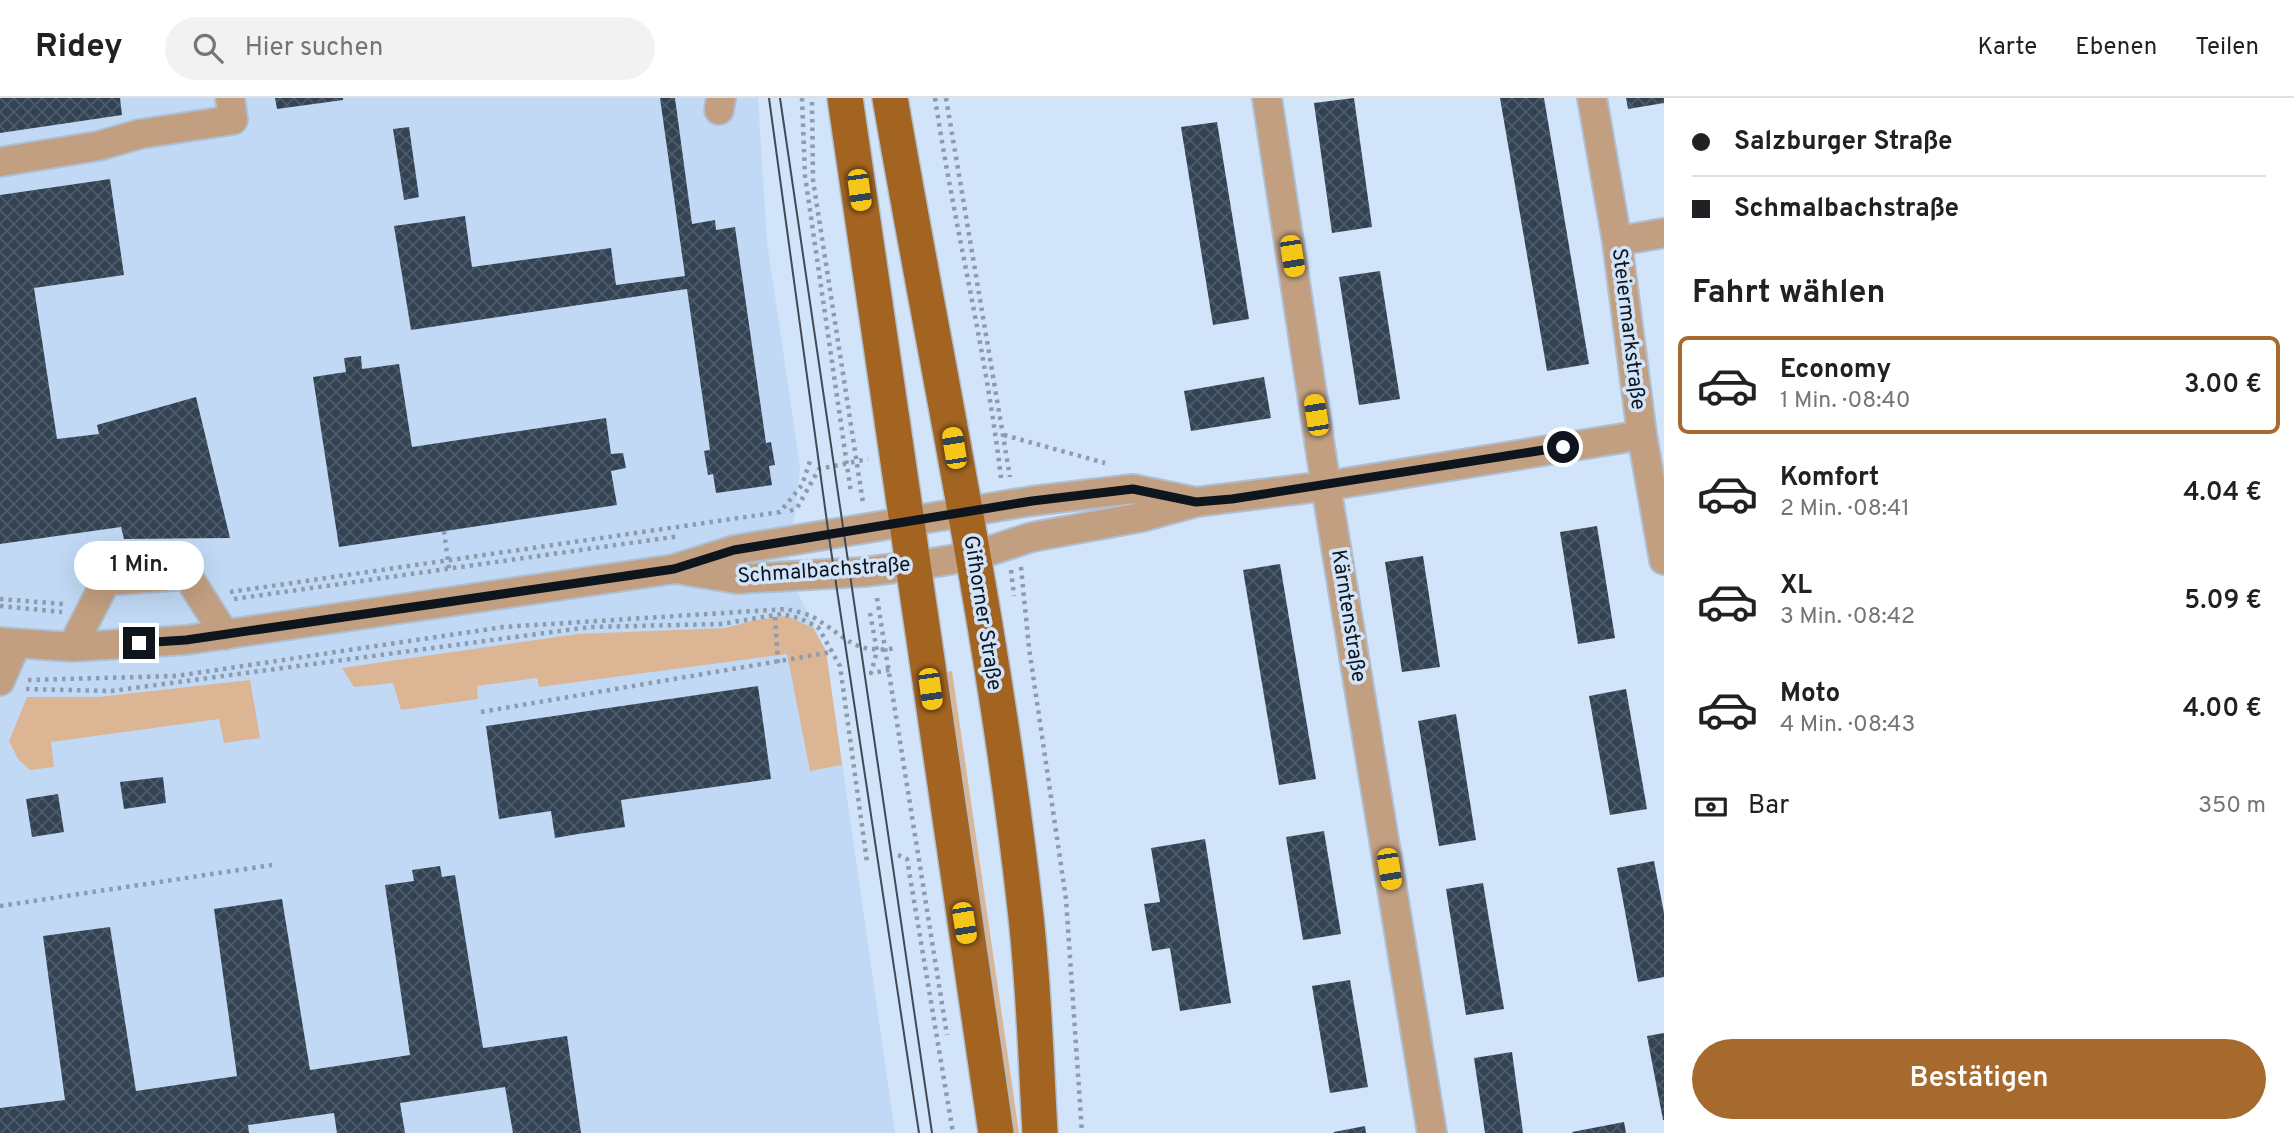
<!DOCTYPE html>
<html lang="de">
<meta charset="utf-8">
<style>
:root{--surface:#fff;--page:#f2f2f2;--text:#202124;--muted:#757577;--line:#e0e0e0;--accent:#a76a2e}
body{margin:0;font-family:Overpass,sans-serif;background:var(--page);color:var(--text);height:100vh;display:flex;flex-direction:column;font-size:26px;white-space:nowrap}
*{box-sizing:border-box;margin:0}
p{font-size:23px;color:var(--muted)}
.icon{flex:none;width:38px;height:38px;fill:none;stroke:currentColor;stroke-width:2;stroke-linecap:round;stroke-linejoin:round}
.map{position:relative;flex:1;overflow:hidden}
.drawer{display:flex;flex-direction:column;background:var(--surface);width:630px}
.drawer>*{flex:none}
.banner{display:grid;align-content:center;height:154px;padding:0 28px;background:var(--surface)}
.end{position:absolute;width:32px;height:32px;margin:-16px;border:9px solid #0f151d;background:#fff;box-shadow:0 0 0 4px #fff}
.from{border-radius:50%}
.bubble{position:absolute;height:49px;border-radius:24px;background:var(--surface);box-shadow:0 7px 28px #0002;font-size:23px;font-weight:600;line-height:49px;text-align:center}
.car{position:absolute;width:21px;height:42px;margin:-21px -10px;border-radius:9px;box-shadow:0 0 5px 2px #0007;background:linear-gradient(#f5c518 24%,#345 0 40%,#f5c518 0 76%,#345 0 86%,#f5c518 0)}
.banner b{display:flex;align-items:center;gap:24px;height:66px;font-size:26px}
.banner b+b{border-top:2px solid var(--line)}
.banner i{width:18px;height:18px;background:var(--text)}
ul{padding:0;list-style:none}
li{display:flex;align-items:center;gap:21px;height:98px;margin:0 14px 10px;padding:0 14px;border:4px solid transparent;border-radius:10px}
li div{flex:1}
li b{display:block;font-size:26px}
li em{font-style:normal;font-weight:600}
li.selected{border-color:var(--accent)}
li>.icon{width:63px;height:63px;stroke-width:1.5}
h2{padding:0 28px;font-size:32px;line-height:84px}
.pay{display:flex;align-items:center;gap:18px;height:77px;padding:0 28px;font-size:26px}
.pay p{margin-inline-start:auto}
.button{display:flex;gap:14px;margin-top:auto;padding:14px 28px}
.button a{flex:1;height:80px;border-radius:42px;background:var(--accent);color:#fff;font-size:28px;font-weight:600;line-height:80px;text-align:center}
header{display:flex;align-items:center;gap:42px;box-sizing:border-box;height:98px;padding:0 35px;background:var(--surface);border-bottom:2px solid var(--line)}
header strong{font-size:33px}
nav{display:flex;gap:38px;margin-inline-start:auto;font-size:24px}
.search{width:490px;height:63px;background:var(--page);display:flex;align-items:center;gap:18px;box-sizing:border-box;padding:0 24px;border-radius:38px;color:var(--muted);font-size:26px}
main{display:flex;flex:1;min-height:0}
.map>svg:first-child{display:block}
.built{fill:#c1d9f5}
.grass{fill:#dbb594}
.building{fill:url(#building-cross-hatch)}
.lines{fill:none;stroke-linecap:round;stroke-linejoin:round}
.minor-casing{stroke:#aebfd1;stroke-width:32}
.major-casing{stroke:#aebfd1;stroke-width:38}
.path{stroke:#8d9bac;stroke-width:4.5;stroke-dasharray:3.5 5;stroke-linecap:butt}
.minor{stroke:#c29f80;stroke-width:28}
.major{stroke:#a36421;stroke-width:35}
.tram{stroke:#414a56;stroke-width:2}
.route{stroke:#0f151d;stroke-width:9}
.labels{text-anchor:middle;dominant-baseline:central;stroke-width:7;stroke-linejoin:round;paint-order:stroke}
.street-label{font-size:21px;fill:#0f151d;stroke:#d1e4f9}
</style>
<header>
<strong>Ridey</strong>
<div class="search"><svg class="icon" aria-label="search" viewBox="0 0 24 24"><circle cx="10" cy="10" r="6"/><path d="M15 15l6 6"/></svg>Hier suchen</div>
<nav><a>Karte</a><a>Ebenen</a><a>Teilen</a></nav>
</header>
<main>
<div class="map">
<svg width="1664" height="1035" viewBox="0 0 1664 1035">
<defs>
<pattern id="building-cross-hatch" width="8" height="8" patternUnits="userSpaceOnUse" patternTransform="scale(1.75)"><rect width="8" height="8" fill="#344354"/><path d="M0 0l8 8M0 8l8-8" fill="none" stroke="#4e5b69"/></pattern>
</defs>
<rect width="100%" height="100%" fill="#d1e4f9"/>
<path class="built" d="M0,0H758L767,144L800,369L788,475L826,553L895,1035H0Z"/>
<path class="grass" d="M787,518L813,530L826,553L842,667L810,673L787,556L539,589L537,580L477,588L478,601L401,612L393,585L354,589L342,570L578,536L726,530L755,522Z
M952,573L1019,1035H1012L944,575Z
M250,582L260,640L224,645L219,621L51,644L54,669L30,672L18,661L9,643L27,599H99Z"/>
<path class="building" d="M0,0H120L122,17L0,35Z
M275,0H343V2L277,11Z
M660,0H675L692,126L715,122L716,132L735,129L766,345L771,344L775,367L769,368L772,387L716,395L713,376L708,377L704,353L710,352L687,191L411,232L394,128L465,118L472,169L611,150L616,187L685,178Z
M1354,0L1372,129L1332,135L1314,5Z
M1500,0H1544L1589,266L1547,273Z
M1626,0H1664V5L1628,11Z
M1217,24L1249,221L1213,227L1181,29Z
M409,29L419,99L404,102L393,31Z
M110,81L124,177L34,190L57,341L99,336L97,327L196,299L230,440L124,441L121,429L0,446V97Z
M1380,173L1400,301L1359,307L1339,179Z
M361,258L362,271L399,266L412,349L606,320L611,356L623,355L626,370L611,373L617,407L339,449L313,279L346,274L344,260Z
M1264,279L1271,320L1191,333L1184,293Z
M1597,428L1615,540L1578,546L1560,434Z
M1423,458L1440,569L1402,574L1385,464Z
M1280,466L1316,681L1279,687L1243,472Z
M758,588L771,681L621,702L625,729L578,736L555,740L551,713L499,721L486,628Z
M1626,591L1647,711L1610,717L1589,598Z
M1456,616L1476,742L1439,748L1418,623Z
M163,679L166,705L124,711L120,684Z
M58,696L64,734L32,739L26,701Z
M1324,733L1341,836L1303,842L1286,739Z
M1205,741L1231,905L1180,913L1170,850L1152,853L1144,806L1160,804L1151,750Z
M1654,763L1664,815V879L1638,884L1617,770Z
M440,768L442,779L455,777L483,950L567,938L581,1035H513L505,989L400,1005L405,1035H337L334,1015L248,1027L249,1035H0V1010L65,1002L43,838L110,829L136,993L237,978L214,811L282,801L310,972L410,957L385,787L414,783L412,772Z
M1483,785L1504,911L1466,917L1446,791Z
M1350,882L1368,989L1330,995L1312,888Z
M1664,935V1022H1663L1647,938Z
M1512,954L1523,1035H1485L1474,960Z
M1624,1024L1626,1035H1573L1572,1034Z
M1365,1028L1366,1035H1334V1034Z"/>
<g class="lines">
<g class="minor-casing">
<path id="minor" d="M1267,0L1326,388L1432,1035
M1592,0L1617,143L1642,337L1664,462
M719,12L721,0
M0,64L98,48L140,36L233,22L230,0
M1617,143L1664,135
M682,472L737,481L863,474L913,468L974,458L1032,439L1142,419L1196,404L1326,388L1642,337
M0,544L72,549L186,542L674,471L734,452L1032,403L1133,391L1196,404
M72,549L106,483L187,477L225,537
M0,583L16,546"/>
</g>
<g class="major-casing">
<path id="major" d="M845,0L996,1035
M890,0C937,273 996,543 1026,819C1034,891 1036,963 1040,1035"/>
</g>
<path class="path" d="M802,0L805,78L851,395
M935,0C954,127 986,252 1001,380
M946,0L1010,379
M812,4L813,82L863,405
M1004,337L1105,365
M790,413L797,410L819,371L868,361
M444,433L449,471
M1021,469L1029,550L1066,801L1082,1035
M1011,472L1014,498
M230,494L780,414L802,387L810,363
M877,500L947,937
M0,501L64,506
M234,501L680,438
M0,508L62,514
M870,515L877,553L871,575L890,572
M775,519L778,565
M28,582L176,578L503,529L786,511C795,513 805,515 813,519C846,538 853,557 896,550
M26,591L111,593L590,529L721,526L781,516L799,520L818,529L840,568L867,764
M481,614L832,554
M898,757L907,761L953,1035
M0,808L272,767"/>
<use href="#minor" class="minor"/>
<use href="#major" class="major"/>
<path class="tram" d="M769,0L829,439L919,1035
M780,0L932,1035"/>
</g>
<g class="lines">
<path class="route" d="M139,545L186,542L674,471L734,452L1032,403L1133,391L1196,404L1232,401L1563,349"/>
</g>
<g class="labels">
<g class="street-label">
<text transform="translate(1628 231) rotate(83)">Steiermarkstraße</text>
<text transform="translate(824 473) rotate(-4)">Schmalbachstraße</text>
<text transform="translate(982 515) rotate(81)">Gifhorner Straße</text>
<text transform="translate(1348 518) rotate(81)">Kärntenstraße</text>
</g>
</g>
</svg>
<i class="end from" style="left:1563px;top:349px"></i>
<i class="end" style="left:139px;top:545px"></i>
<div class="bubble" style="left:74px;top:443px;width:130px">1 Min.</div>
<i class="car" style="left:859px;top:92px;rotate:172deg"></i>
<i class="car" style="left:1292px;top:158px;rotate:171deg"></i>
<i class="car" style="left:1316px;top:317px;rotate:351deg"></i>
<i class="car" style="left:954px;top:350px;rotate:351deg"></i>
<i class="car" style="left:930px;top:591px;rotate:172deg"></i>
<i class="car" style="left:1389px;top:771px;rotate:171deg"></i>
<i class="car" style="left:964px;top:825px;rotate:171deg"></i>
</div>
<section class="drawer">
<div class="banner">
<b><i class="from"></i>Salzburger Straße</b>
<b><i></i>Schmalbachstraße</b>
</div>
<h2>Fahrt wählen</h2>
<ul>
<li class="selected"><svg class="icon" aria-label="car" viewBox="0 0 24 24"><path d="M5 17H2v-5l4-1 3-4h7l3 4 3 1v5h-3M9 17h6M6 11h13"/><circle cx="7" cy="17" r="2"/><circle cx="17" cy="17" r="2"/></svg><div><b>Economy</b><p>1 Min. · 08:40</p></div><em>3.00 €</em></li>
<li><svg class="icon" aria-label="car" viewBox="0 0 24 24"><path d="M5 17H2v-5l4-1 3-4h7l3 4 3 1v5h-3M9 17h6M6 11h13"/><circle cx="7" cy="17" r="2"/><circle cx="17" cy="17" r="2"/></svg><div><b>Komfort</b><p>2 Min. · 08:41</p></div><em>4.04 €</em></li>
<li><svg class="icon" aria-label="car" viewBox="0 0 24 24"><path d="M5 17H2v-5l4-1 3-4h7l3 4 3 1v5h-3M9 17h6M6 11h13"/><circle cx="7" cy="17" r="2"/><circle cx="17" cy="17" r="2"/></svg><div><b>XL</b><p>3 Min. · 08:42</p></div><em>5.09 €</em></li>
<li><svg class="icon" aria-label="car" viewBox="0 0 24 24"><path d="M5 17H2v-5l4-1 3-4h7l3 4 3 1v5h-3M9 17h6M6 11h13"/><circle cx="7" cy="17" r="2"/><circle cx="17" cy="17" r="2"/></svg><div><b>Moto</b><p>4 Min. · 08:43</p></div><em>4.00 €</em></li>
</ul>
<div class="pay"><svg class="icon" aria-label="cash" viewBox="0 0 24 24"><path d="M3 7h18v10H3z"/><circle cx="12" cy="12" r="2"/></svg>Bar<p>350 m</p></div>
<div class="button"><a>Bestätigen</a></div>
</section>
</main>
